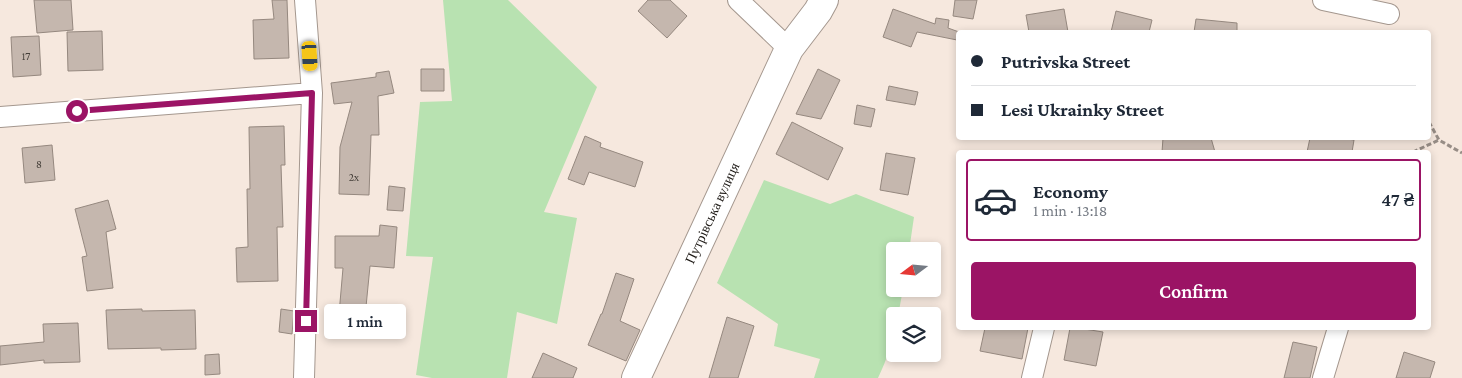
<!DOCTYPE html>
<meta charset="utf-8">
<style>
:root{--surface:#fff;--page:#f2f2f3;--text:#1f2937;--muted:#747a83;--line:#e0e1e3;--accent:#9b1465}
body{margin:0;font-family:"Crimson Pro",serif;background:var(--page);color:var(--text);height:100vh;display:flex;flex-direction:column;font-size:19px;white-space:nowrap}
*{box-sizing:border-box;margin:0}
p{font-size:16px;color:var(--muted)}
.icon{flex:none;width:28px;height:28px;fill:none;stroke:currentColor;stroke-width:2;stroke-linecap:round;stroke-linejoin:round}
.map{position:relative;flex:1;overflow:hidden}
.details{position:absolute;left:956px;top:150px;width:475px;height:180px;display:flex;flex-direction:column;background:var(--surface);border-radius:5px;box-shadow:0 2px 8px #0003}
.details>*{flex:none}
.hud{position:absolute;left:956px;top:30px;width:475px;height:110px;border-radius:5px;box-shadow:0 2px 8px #0003;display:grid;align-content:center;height:110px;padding:0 15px;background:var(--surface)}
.needle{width:32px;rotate:254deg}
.buttons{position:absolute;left:886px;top:242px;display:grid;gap:10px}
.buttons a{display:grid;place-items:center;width:55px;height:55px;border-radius:5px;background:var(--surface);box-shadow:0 2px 8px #0003;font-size:25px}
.end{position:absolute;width:22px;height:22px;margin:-11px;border:6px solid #9b1465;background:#fff;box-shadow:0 0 0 2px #fff}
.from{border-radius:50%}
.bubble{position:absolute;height:35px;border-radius:5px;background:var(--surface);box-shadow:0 2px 8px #0003;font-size:16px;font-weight:600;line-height:35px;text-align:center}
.car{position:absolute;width:15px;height:30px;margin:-15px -8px;border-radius:6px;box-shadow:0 0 4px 1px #0007;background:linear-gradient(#f5c518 24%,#345 0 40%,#f5c518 0 76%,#345 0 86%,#f5c518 0)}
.hud b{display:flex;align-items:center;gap:18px;height:48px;font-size:19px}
.hud b+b{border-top:1px solid var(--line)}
.hud i{width:12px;height:12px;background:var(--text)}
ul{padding:9px 0 0;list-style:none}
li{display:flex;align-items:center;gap:15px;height:82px;margin:0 10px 8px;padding:0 5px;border:2px solid transparent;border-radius:5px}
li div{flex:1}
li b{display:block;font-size:19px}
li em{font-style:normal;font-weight:600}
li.selected{border-color:var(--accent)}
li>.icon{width:45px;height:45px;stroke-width:1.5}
.button{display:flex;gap:10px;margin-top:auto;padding:10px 15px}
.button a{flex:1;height:58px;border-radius:5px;background:var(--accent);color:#fff;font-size:20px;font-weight:600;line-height:58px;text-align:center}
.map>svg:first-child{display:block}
.green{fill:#b8e2b1}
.building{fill:#c5b7ae;stroke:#95887f}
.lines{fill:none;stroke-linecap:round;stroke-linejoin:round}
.street-casing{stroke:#a4978e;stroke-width:22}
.secondary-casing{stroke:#a4978e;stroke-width:30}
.path{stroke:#978d86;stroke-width:3;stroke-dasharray:5 2.5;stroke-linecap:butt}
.street{stroke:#fff;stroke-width:20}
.secondary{stroke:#fff;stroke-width:28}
.route{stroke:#9b1465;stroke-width:6}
.labels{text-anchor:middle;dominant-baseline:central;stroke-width:4.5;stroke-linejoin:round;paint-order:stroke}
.number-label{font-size:11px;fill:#46403a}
.street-label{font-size:14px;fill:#1c1814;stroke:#fff}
</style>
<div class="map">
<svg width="1462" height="378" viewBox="0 0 1462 378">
<rect width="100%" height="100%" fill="#f6e8de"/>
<path class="green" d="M443,0H508L597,87L544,212L577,218L557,324L517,312L507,378H432L416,375L433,257L406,256L420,102L452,101Z
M764,180L830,204L856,194L914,217L909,251H895V289H903L898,316H895C895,338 887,359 878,378H814L820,359L774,346L778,324L717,283Z"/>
<path class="building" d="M34,0H71L73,30L37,33Z
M272,0H287L289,58L254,59L253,20L274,19Z
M648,0H670L687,16L667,38L638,11Z
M955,0H977L973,19L953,16Z
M893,9L935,24L936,18L949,20L948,28L959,32L957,40L917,32L911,47L883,37Z
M1064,9L1068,32H1029L1026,15Z
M1116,11L1152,20L1149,32H1111Z
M1196,19L1237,23V32H1194Z
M102,31L103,70L68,71L67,32Z
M39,36L41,75L13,77L11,37Z
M421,69H444V91H421Z
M818,69L840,80L821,119L796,114Z
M389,71L394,93L378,96L379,135H371L369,195L339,194L340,147L352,102L334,104L331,83L376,77V73Z
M889,86L918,92L915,105L886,100Z
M857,105L875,109L871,127L854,124Z
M792,122L843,148L828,180L776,154Z
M284,126L285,165H281L283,227H277L278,281L237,282L236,248L248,247L247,189H250L249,127Z
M585,136L601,143L600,147L643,162L635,187L589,172L584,185L568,179Z
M1163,138H1211L1215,152H1162Z
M1310,138H1341L1354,140L1352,152H1307Z
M52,145L55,180L25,183L22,148Z
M886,153L915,158L908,195L880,190Z
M389,186L405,188L403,211L387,210Z
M108,200L116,229L106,232L113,288L87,291L82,257L87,256L75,209Z
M380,225L397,227L394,268L370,266L365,317L339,314L343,268H335V236H379Z
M616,273L634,279L620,321L640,330L626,361L588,345L601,314H602Z
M142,309V311L195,310L196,349L161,350V348L108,349L106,310Z
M281,309L294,311L292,334L279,332Z
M727,317L754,326L738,378H709Z
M78,323L80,362L44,363V360L0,365V346L44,342L43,324Z
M985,328H1028L1022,359L980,351Z
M1070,328H1078L1103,332L1096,366L1064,360Z
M1293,342L1317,347L1310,378H1284Z
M1404,352L1435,362L1430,378H1396Z
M543,353L577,368L573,378H532Z
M219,354L220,374L205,375V355Z"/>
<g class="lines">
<g class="street-casing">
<path id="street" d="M738,0L789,49
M1323,0L1389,14
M0,117L312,93
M304,378L312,93L305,0
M1032,378L1044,328
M1323,378L1338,328"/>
</g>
<g class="secondary-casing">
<path id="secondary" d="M636,378L789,49L818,11L824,0"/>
</g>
<path class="path" d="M1429,122L1439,140L1462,153
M1413,152L1439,140"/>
<use href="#street" class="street"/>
<use href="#secondary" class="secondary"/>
</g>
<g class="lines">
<path class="route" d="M77,111L312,93L306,321"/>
</g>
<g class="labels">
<g class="number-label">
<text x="26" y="56">17</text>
<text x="39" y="164">8</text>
<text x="354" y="177">2х</text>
</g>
<g class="street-label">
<text transform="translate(712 213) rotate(-65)">Путрівська вулиця</text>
</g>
</g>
</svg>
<div class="buttons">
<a><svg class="needle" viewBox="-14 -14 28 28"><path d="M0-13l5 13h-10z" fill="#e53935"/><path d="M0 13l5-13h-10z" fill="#747a83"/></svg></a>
<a><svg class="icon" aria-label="layers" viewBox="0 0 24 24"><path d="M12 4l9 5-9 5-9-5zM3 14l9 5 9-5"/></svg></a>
</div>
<i class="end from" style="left:77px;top:111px"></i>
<i class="end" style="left:306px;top:321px"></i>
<div class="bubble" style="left:324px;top:304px;width:82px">1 min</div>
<i class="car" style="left:310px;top:56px;rotate:176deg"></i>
<div class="hud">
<b><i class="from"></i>Putrivska Street</b>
<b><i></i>Lesi Ukrainky Street</b>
</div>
<section class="details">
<ul>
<li class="selected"><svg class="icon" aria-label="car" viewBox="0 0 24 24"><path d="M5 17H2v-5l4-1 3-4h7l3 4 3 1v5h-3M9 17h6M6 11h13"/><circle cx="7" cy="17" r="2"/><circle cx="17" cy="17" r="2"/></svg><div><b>Economy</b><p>1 min · 13:18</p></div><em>47 ₴</em></li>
</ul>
<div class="button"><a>Confirm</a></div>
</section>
</div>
